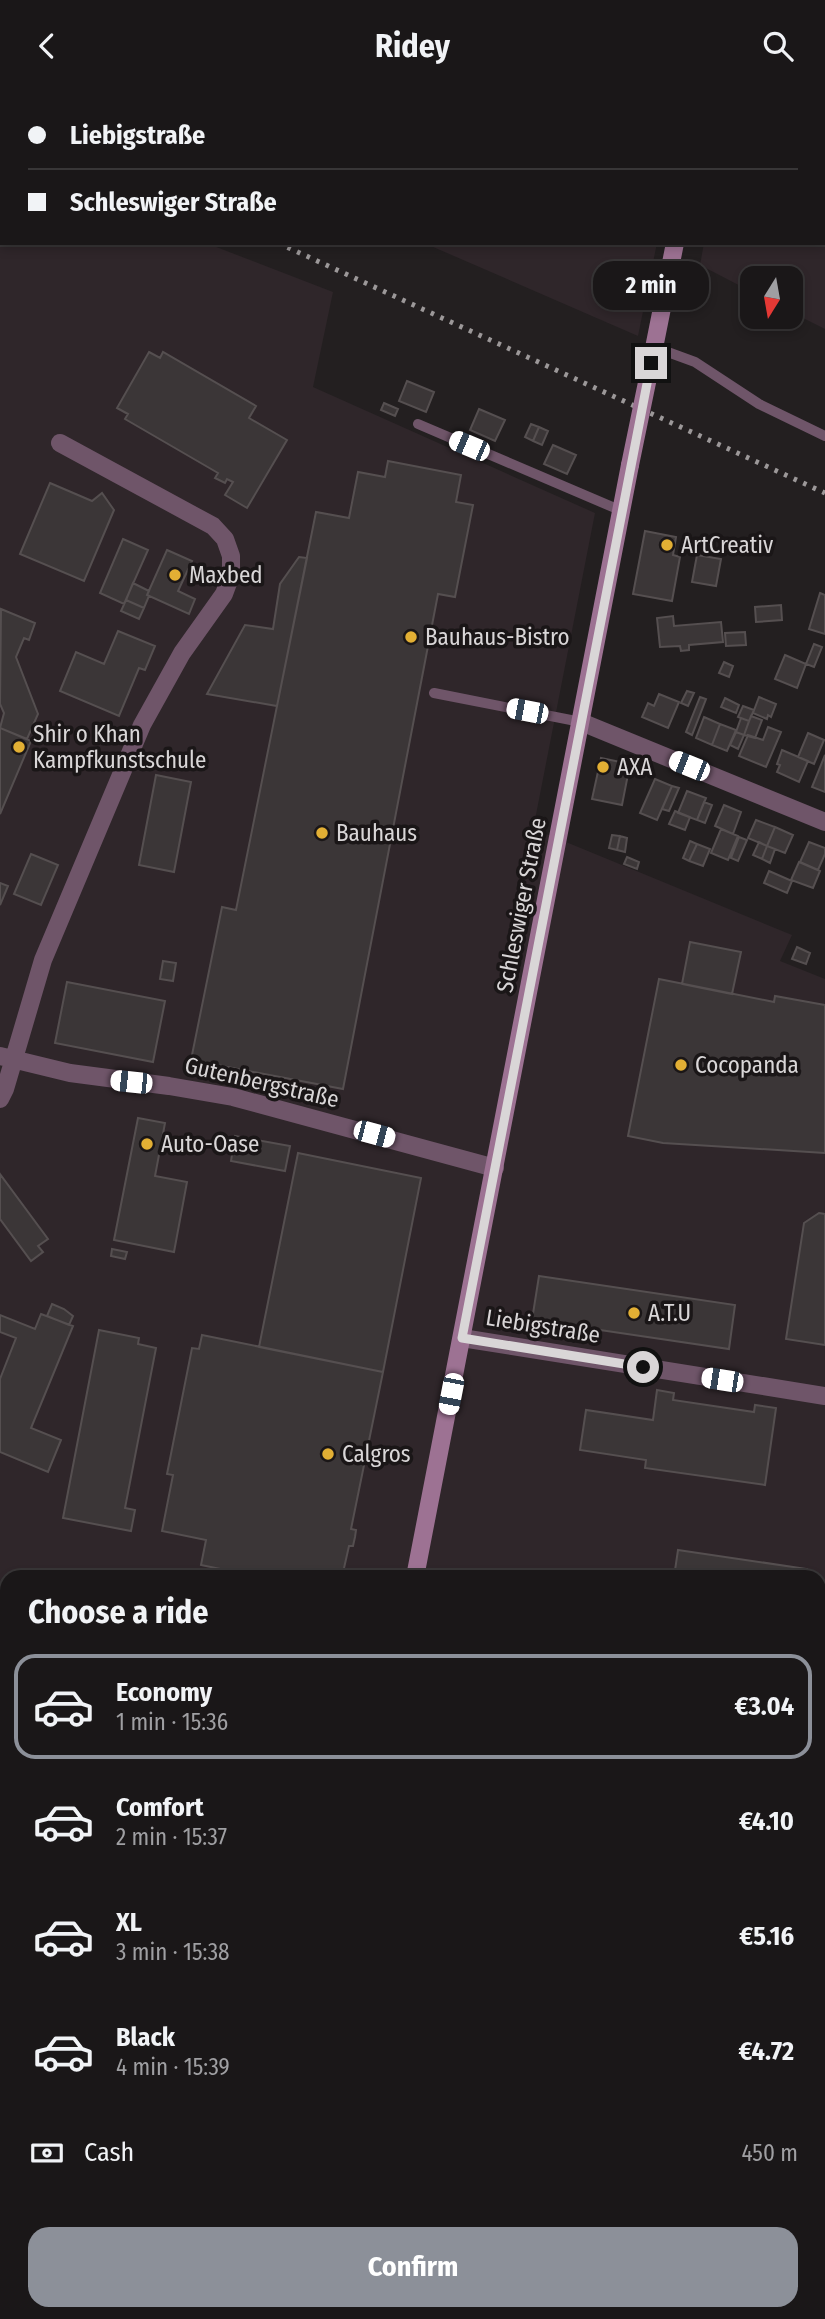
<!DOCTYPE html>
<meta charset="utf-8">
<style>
:root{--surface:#1a1718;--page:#232021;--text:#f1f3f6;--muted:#9f9fa2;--line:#383637;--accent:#8c9099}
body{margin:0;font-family:"Fira Sans Condensed",sans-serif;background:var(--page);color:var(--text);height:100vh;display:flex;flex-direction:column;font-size:26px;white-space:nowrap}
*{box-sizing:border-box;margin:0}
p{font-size:23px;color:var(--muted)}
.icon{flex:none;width:38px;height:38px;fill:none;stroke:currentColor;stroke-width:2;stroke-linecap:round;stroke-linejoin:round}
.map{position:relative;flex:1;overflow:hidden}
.sheet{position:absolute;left:0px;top:1479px;width:826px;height:751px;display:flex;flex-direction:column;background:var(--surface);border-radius:21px 21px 0 0;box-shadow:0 4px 10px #0003,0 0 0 2px var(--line)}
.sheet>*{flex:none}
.top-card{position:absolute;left:0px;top:0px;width:826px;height:154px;box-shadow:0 4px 10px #0003,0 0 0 2px var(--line);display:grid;align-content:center;height:154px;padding:0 28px;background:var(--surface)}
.needle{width:46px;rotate:191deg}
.controls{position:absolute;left:740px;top:175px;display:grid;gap:14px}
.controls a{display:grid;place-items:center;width:63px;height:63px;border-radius:14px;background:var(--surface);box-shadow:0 4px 10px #0003,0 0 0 2px var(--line);font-size:35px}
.end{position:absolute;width:32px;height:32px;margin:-16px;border:9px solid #d9d6d7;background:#111;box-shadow:0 0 0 4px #111}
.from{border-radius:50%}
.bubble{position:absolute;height:49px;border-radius:21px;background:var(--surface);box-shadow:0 4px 10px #0003,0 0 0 2px var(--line);font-size:23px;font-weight:700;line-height:49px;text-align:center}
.car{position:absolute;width:21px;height:42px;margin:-21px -10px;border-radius:9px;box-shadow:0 0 5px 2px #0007;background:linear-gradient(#fff 24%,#345 0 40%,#fff 0 76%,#345 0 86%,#fff 0)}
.top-card b{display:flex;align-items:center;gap:24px;height:66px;font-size:26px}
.top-card b+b{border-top:2px solid var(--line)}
.top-card i{width:18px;height:18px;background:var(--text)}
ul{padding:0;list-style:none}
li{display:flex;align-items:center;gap:21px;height:105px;margin:0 14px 10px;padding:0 14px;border:4px solid transparent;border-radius:21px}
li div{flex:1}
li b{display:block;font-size:26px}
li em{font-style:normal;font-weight:700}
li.on{border-color:var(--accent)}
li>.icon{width:63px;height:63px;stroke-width:1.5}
h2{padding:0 28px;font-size:32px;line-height:84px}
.pay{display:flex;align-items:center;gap:18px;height:77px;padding:0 28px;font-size:26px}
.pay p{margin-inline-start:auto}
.primary-button{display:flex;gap:14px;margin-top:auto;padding:14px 28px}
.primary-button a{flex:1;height:80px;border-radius:21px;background:var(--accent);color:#fff;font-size:28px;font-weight:700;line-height:80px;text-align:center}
header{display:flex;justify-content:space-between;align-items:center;height:91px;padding:0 28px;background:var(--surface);font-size:32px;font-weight:700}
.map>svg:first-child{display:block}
.built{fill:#2f262a;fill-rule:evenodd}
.building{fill:#3b3637;stroke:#554f50;stroke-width:2}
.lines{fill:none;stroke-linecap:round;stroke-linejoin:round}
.service{stroke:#6f5569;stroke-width:10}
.minor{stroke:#6f5569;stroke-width:18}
.tertiary{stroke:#6f5569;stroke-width:18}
.secondary{stroke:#9d7293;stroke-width:18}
.rail{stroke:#9c9899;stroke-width:5;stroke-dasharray:3.5 7;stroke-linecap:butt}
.secondary-bridge{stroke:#9d7293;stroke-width:18}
.route{stroke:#d9d6d7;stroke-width:9}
.poi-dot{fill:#e2af34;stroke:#1a1617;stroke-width:2.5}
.labels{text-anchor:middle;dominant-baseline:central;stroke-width:7;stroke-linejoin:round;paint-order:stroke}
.poi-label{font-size:23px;fill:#d9d6d7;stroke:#1a1617;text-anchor:start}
.street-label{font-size:23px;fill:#d9d6d7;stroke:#1a1617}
</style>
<header><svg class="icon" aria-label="back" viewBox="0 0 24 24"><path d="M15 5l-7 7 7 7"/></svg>Ridey<svg class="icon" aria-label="search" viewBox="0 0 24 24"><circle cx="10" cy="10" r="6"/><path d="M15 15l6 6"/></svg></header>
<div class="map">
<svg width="825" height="2228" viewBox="0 0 825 2228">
<rect width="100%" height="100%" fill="#231f20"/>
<path class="built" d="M30,0H689V2H37Z
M734,0H825V238L791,221V187H752V201L700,174L704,152H824V2H733Z
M0,80H2V152H206L333,201L313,296L595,422L533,739L549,744L792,844L780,870L825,888V2228H12L0,2219ZM7,1486H819V2222H7Z
M424,152H657L638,245Z"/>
<path class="building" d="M483,0H586L594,2H481Z
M586,0H648L647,2Z
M768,0H825V34L824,2H767Z
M149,261L160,267L163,261L256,315L249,327L287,349L247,417L225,404L233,391L227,388L225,392L215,387L218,382L125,328L128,323L117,317Z
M407,290L434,301L426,321L399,310Z
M384,312L398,318L395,325L381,319Z
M479,318L505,329L495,350L470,339Z
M531,333L539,336L533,350L525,346Z
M539,336L548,340L542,354L533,350Z
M553,354L576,364L567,383L544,373Z
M388,370L461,384L456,411L473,414L455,506L438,503L343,998L191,969L222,816L236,819L316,421L349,427L358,381L385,386Z
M50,392L92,410L102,402L114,419L84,490L20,463Z
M645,440L676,446L673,464L680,466L672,510L633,503Z
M123,448L148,459L124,513L100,502Z
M167,459L192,470L178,500L195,508L189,523L147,504Z
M697,464L721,468L716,495L692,491Z
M299,466L307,467L277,615L207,603L245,534L273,538L280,493Z
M133,492L149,500L147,504L149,505L144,517L126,509Z
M820,502L825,504V543L809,538Z
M126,509L144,517L139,528L121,520Z
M781,514L782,529L756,531L755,516Z
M1,518L35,532L29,549L24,547L16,566L38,623L27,648L0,637L4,622L0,613Z
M673,525L674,535L721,531L723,551L689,554V559L681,560L680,555L660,556L657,527Z
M118,540L155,555L145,579L139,577L119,625L60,600L76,561L104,573Z
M745,541L746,554L726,555L725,542Z
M814,553L822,556L814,576L806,573Z
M785,564L806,573L797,597L775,588Z
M724,571L733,575L729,586L719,582Z
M687,600L694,602L688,615L681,612Z
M659,603L679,611L668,637L642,626L648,612L654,615Z
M700,606L706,608L692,644L686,641Z
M759,606L776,613L771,626L768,624L767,628L753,622Z
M725,607L739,614L736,622L721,616Z
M743,615L754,619L749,630L738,626Z
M751,625L762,629L755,647L744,644Z
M704,626L720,633L712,654L696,647Z
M741,627L749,630L744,644L736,641Z
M720,633L736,639L727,660L712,654Z
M768,636L781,641L766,676L739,665L748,644L763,649Z
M0,637L31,650L0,723Z
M736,641L744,644L738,658L730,654Z
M808,642L824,649L814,673L798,666Z
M782,659L808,670L799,691L777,681L780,674L777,673Z
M825,664V701L812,696Z
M601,667L630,673L622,714L592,708Z
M156,684L191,691L174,781L139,774Z
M655,688L672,695L657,729L640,722Z
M672,695L679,697L669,720L662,718Z
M687,700L706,707L697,729L678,722Z
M704,711L712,714L705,732L697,729Z
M724,714L741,721L733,743L715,735Z
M675,720L690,726L685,739L669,733Z
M756,729L775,736L767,755L748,747Z
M775,736L793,744L785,762L767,755Z
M721,738L738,745L728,769L711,762Z
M612,744L620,745L617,759L609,757Z
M620,745L627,747L625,761L617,759Z
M739,746L747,749L738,770L731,767Z
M690,750L697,753L689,770L683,767Z
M759,751L767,755L762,768L753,764Z
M809,751L825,757V763L818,779L800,771Z
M697,753L710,758L703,775L689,770Z
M767,755L775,758L770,772L762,768Z
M31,763L58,774L41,814L14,803Z
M627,766L639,771L637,778L624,773Z
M799,771L820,780L813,797L791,789Z
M769,780L792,790L787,802L764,792Z
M0,792L8,795L0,814Z
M690,851L741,861L732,903L682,893Z
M797,856L810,862L806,873L792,868Z
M163,870L176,872L173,890L160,888Z
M659,888L774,911L775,905L825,914V1062L663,1052L628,1045Z
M67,891L165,910L153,971L55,952Z
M138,1027L165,1032L155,1085L187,1091L174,1161L114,1149Z
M235,1045L290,1055L285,1080L231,1070Z
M298,1062L421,1087L383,1281L259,1256Z
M0,1083L48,1148L38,1155L43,1161L31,1170L0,1128Z
M819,1122L825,1123V1254L786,1248L804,1132Z
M112,1158L127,1161L125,1168L111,1165Z
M539,1185L735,1214L729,1258L532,1229Z
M52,1213L64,1218L73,1225L69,1234L47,1225Z
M41,1223L73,1235L31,1337L61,1349L48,1381L0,1361V1288L16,1247L0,1241V1224L35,1238Z
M99,1239L139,1247L138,1253L156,1257L125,1417L135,1419L131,1440L63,1427Z
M202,1244L383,1281L351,1438L356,1439L355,1446L353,1455H349L342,1486H259L201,1474L206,1449L162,1440L173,1384L167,1383L192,1257L199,1258Z
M657,1299L674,1302L673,1309L754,1321L755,1314L776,1317L765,1394L645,1377L646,1369L580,1359L586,1319L653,1329Z
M678,1459L807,1478L806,1486H674Z
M819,1602H825V1657H819Z
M0,1638L7,1640L0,1672Z
M7,1638V1721L0,1720V1672Z
M819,1800H825V1827H819Z
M0,1919L7,1921V1991L0,1989Z
M819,2145H825V2228H685V2222H819Z
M58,2222H178L177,2228H87Z
M178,2222H204L203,2228H177Z
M348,2222H439V2228H348Z
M575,2222H659V2228H575Z"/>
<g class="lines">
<path class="service" d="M654,256L695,271L759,313L825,345
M418,333L622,420
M434,602L581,631"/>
<path class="minor" d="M581,631L825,731
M0,965L70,982L169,995L233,1006L495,1077
M0,1008L5,998L43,869L142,634L182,562L224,503L231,484V465L225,448L213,435L60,352"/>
<path class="tertiary" d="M462,1247L825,1305"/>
<path class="secondary" d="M705,2V0
M651,272L675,152
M415,1486L630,374
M269,2228L271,2222"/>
<path class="rail" d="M0,45H2
M278,152L825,402"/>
<path class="secondary-bridge" d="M630,374L651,272"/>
</g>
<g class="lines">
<path class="route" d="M643,1276L462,1247L651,272"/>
</g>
<g class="poi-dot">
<circle cx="667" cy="454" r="7"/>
<circle cx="175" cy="484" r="7"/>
<circle cx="411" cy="546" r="7"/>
<circle cx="19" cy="656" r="7"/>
<circle cx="603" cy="676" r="7"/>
<circle cx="322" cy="742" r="7"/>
<circle cx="681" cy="974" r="7"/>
<circle cx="147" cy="1053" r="7"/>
<circle cx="634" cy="1222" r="7"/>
<circle cx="328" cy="1363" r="7"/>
</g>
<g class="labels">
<g class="poi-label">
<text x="681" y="454">ArtCreativ</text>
<text x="189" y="484">Maxbed</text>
<text x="425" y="546">Bauhaus-Bistro</text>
<text x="33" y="643">Shir o Khan<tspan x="33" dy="26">Kampfkunstschule</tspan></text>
<text x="617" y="676">AXA</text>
<text x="336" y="742">Bauhaus</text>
<text x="695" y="974">Cocopanda</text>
<text x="161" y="1053">Auto-Oase</text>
<text x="648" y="1222">A.T.U</text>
<text x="342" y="1363">Calgros</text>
</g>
<g class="street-label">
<text transform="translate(521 814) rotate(-79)">Schleswiger Straße</text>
<text transform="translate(262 991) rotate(13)">Gutenbergstraße</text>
<text transform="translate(543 1235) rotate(9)">Liebigstraße</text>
</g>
</g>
</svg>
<div class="controls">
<a><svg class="needle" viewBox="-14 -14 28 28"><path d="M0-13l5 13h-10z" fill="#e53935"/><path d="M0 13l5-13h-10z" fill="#9f9fa2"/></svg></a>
</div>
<i class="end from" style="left:643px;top:1276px"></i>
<i class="end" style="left:651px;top:272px"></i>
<div class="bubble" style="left:593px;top:170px;width:116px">2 min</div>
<i class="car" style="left:469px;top:355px;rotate:293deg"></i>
<i class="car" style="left:527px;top:620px;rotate:281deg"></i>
<i class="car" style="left:689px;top:675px;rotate:292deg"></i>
<i class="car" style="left:131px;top:991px;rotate:276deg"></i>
<i class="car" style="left:374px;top:1043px;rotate:105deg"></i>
<i class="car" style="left:722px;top:1289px;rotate:279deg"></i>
<i class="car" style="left:451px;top:1303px;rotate:191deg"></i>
<div class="top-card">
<b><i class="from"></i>Liebigstraße</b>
<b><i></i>Schleswiger Straße</b>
</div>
<section class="sheet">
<h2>Choose a ride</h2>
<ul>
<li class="on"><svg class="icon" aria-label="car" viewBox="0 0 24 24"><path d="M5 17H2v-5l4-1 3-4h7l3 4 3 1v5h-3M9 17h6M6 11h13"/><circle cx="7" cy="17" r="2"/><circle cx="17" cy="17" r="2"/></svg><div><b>Economy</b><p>1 min · 15:36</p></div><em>€3.04</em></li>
<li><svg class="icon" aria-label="car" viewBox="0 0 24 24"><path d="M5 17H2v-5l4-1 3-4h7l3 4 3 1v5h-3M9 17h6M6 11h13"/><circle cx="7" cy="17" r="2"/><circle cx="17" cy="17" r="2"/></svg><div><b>Comfort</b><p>2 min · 15:37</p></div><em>€4.10</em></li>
<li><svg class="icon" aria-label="car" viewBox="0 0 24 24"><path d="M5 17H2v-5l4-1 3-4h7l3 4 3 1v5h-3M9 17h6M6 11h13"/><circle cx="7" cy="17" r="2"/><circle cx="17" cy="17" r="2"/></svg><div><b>XL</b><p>3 min · 15:38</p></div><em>€5.16</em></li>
<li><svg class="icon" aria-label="car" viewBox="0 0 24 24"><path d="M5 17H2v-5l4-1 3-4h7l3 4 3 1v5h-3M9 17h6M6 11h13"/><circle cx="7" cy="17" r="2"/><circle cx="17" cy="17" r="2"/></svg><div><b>Black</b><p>4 min · 15:39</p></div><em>€4.72</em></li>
</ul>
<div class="pay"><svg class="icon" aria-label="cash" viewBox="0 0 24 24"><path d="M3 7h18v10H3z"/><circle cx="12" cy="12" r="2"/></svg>Cash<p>450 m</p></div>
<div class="primary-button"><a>Confirm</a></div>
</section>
</div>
